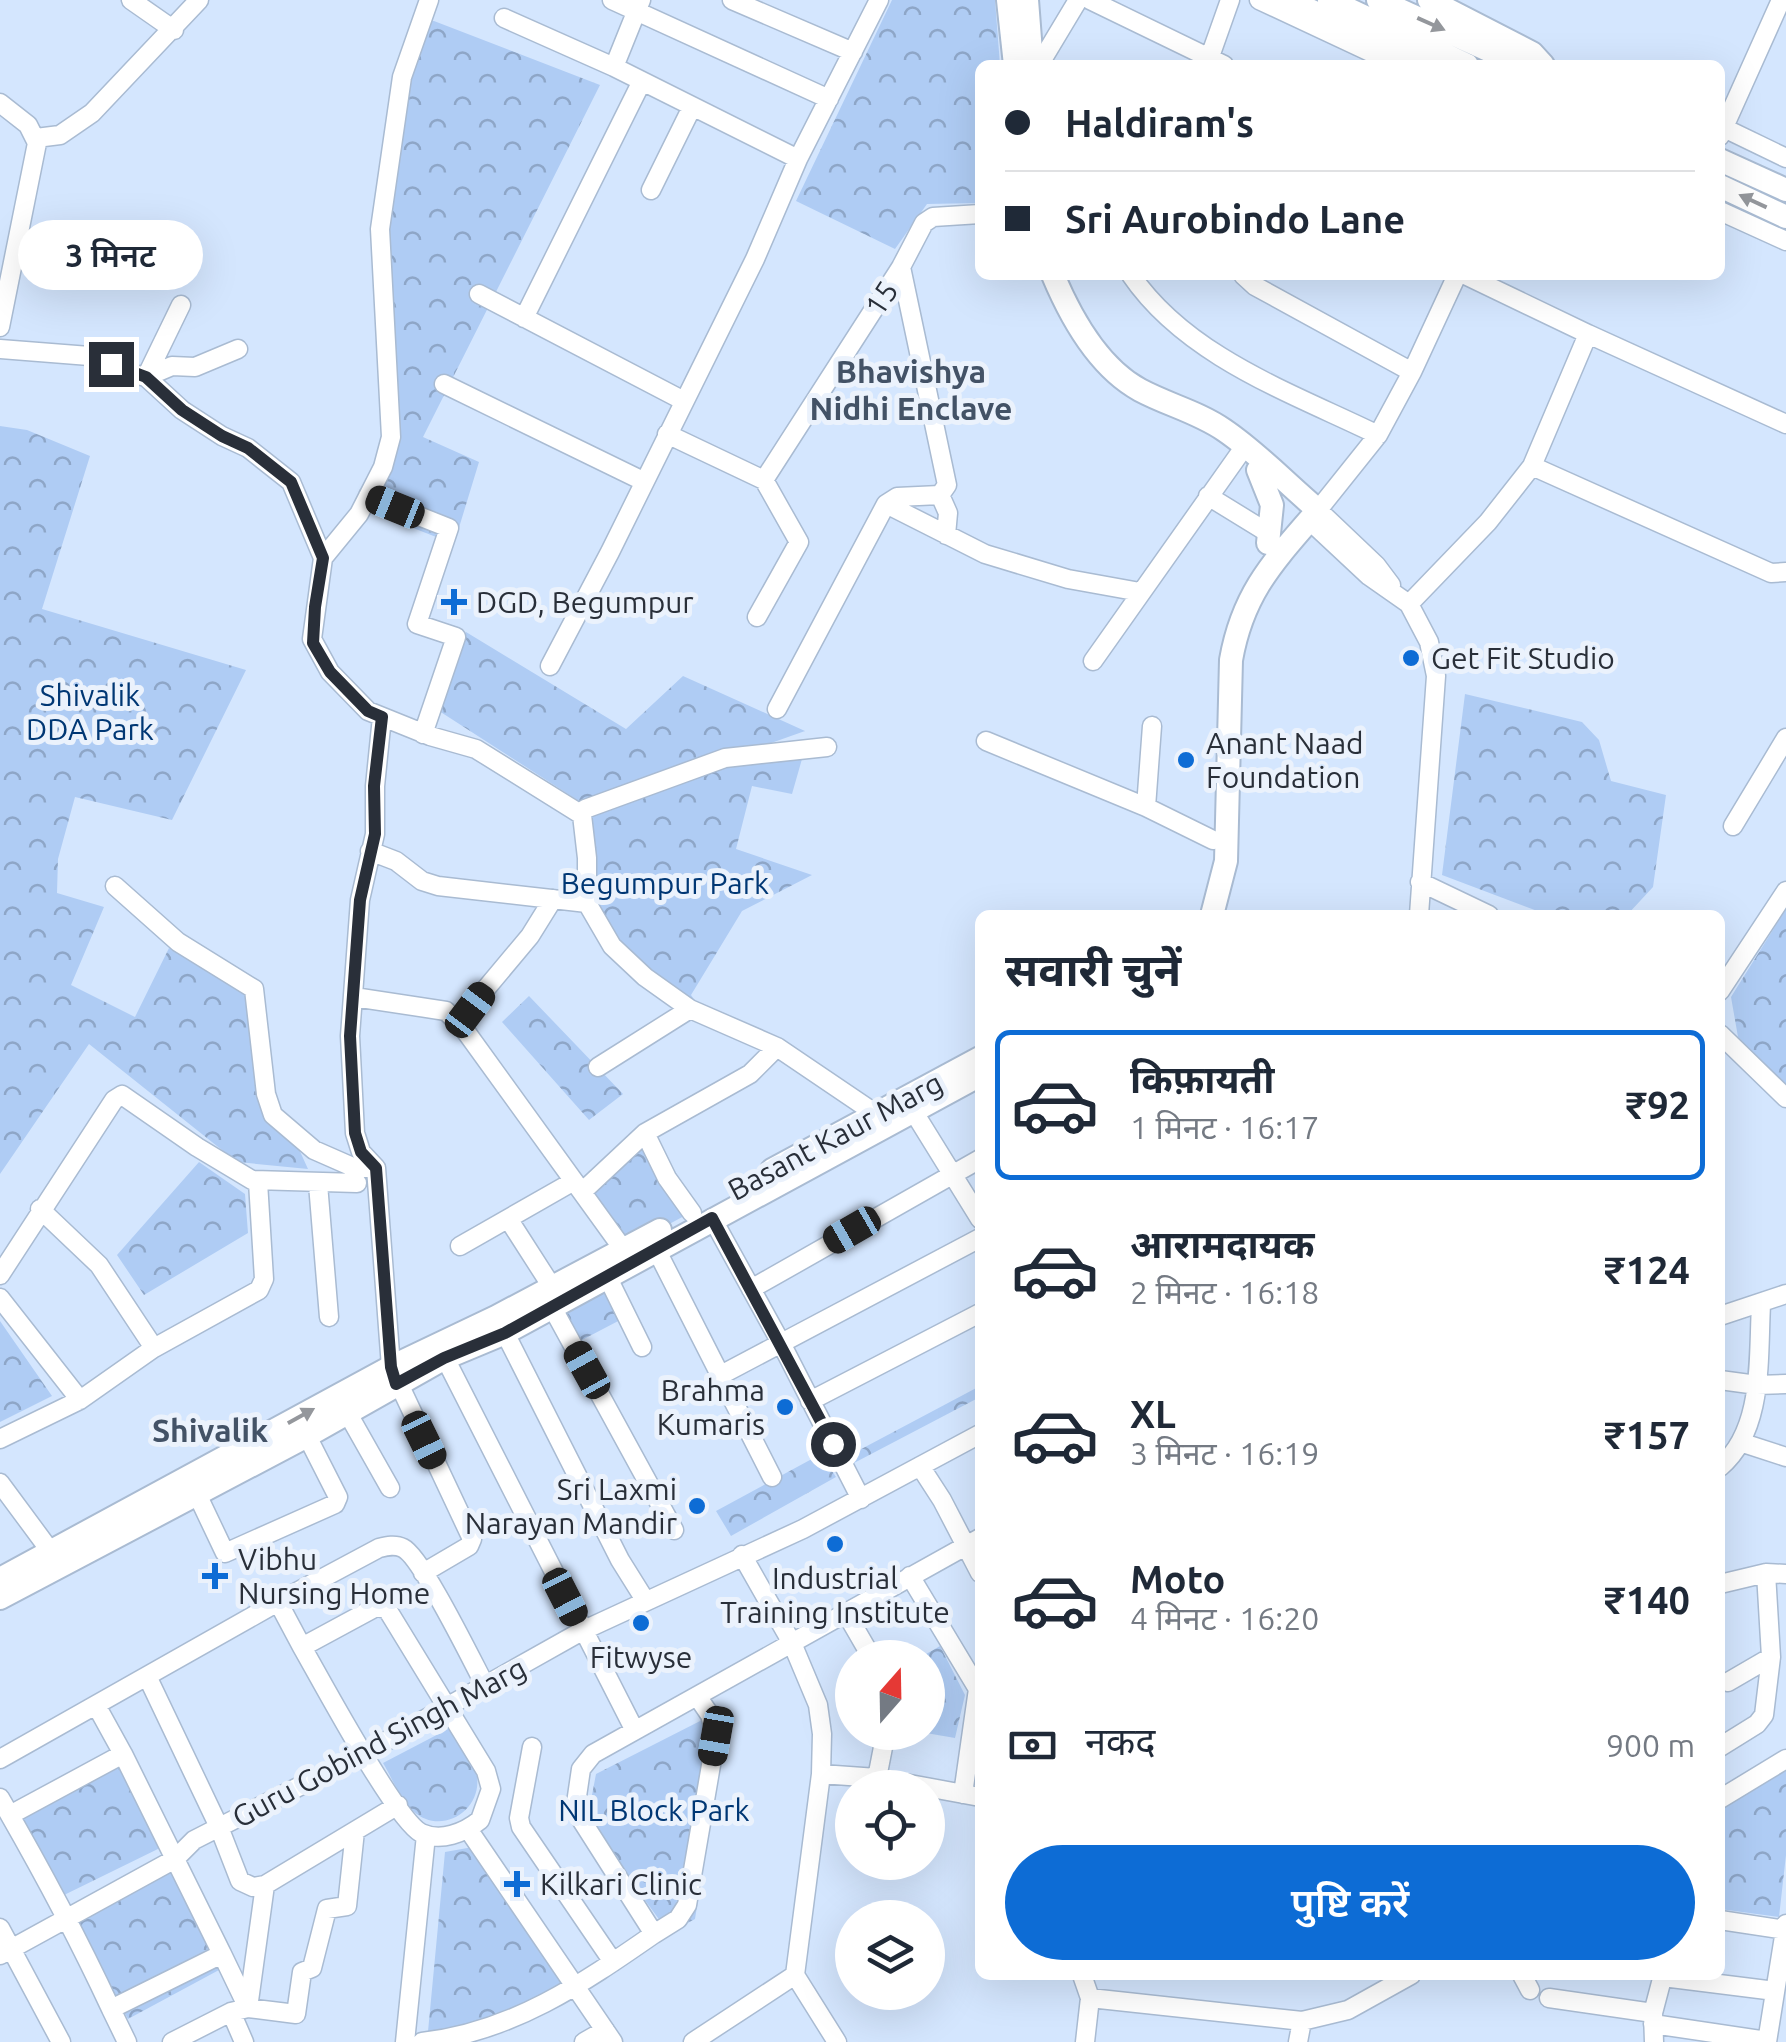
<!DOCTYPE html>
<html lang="hi">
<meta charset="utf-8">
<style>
:root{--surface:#fff;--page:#f6f6f7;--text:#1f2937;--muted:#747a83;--line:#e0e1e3;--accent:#0d6cd5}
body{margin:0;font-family:Ubuntu,"Noto Sans Devanagari",sans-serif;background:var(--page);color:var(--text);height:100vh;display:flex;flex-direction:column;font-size:38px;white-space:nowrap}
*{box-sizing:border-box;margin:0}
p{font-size:32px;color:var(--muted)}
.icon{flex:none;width:55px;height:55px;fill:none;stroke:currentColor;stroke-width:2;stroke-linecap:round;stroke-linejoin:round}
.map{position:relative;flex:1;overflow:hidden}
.drawer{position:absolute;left:975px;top:910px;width:750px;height:1070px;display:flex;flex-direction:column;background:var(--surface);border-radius:15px;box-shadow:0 10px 40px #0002}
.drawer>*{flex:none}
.hud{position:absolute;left:975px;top:60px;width:750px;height:220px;border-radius:15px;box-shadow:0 10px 40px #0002;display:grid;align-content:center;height:220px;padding:0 30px;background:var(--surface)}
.needle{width:65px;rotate:20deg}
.tools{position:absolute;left:835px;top:1640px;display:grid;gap:20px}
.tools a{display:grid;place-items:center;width:110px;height:110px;border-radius:50%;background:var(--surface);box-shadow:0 10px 40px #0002;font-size:50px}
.end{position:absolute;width:45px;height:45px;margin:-22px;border:12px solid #292f39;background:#fff;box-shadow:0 0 0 5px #fff}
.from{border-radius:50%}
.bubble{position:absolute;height:70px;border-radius:35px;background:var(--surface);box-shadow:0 10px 40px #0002;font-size:32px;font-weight:600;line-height:70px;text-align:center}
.car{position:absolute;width:30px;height:60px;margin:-30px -15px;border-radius:12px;box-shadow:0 0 8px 2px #0007;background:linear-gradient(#222 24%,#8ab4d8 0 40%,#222 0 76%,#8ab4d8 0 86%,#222 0)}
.hud b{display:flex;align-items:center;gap:35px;height:95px;font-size:38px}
.hud b+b{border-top:2px solid var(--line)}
.hud i{width:25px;height:25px;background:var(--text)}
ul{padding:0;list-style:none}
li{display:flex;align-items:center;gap:30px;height:150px;margin:0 20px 15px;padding:0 10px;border:5px solid transparent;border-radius:15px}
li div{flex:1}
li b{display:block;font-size:38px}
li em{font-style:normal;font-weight:600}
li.current{border-color:var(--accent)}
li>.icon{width:90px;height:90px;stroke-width:1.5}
h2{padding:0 30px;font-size:45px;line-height:120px}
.pay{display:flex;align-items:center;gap:25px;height:110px;padding:0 30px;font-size:38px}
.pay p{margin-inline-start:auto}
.primary-button{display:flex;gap:20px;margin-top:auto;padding:20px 30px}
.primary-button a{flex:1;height:115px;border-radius:60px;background:var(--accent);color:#fff;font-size:40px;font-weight:600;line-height:115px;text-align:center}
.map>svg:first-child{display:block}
.park{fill:url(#park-crowns)}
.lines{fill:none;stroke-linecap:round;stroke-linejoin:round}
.minor-casing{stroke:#a9bbd2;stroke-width:21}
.major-casing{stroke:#a9bbd2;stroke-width:26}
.minor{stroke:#fff;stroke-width:18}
.major{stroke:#fff;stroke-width:22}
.oneway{fill:#94979c}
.route{stroke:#292f39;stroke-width:12}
.poi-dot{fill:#0d6cd5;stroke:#ebf2fc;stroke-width:4}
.labels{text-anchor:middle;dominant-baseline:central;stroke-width:10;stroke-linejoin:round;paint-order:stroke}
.street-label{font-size:30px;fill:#292f39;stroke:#ebf2fc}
.poi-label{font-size:30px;fill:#292f39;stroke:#ebf2fc;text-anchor:start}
.park-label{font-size:30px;fill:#003774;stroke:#ebf2fc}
.neighbourhood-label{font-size:32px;font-weight:bold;fill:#435266;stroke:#ebf2fc}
</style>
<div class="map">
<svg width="1786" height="2042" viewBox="0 0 1786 2042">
<defs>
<pattern id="park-crowns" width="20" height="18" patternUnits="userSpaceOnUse" patternTransform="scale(2.5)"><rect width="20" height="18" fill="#afccf4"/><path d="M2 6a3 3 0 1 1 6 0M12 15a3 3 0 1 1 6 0" fill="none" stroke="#8ea6c7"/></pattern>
</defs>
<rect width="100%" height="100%" fill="#d4e6fe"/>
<path class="park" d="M892,0H995L1000,65H980V203L927,204L895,249L796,201Z
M434,21L600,85L423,437L479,462L454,544L362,508L383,467L380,229L421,22Z
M0,426L27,430L90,456L42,609L246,670L172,820L75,797L58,859L57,893L104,907L71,985L135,1017L169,948L245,995L255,1083L267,1117L298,1147L308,1169L237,1162L89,1044L0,1174Z
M466,632L626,729L683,676L805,731L754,749L806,745L792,794L752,786L736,849L812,875L742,911L691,995L708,1020L671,995L590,911L585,805L436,709Z
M1465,694L1582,722L1599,740L1611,781L1666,795L1653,887L1628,914L1548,915L1442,875Z
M1786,909V1087L1738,1037L1731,997Z
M529,996L623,1094L589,1120L502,1022Z
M645,1133L686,1215L623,1249L582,1192Z
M199,1162L245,1194L248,1233L144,1295L117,1255Z
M608,1289L624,1318L580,1341L565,1311Z
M0,1321L52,1396L0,1422Z
M980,1386V1397L854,1463L850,1455Z
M821,1454L836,1477L731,1536L716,1511Z
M940,1646L965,1695L955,1738L926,1733L928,1658L921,1657Z
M706,1718L723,1743L695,1919L669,1933L587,1821L596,1774Z
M450,1728C459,1742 475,1760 477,1776C482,1812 440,1836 413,1811C400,1799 392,1778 383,1763Z
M120,1765L162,1847L60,1897L19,1816Z
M1786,1769V1855L1779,1917L1720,1909V1807Z
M473,1847L577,1994L510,2028L427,2042L445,1852Z
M175,1859L232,1963L128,2019L68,1917Z"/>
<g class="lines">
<g class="minor-casing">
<path id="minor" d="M131,0L174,30
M612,0L829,99
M732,0L853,52
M1090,0L1224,65
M1259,0L1398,65
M504,18L614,67L798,159
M1039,65L1078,0
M1207,65L1230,0
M614,67L641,0
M0,103L28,125L37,143L0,327
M1724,128L1786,158
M1720,136L1781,0
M36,138L60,135L92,113L199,0
M651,190L692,107
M1720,211L1786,241
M1131,275C1187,357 1292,393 1378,435
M1243,275L1255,286L1412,372
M1465,275L1588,334
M479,294L684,401
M181,305L146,377L172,366L195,367L238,349
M524,318L642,81
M0,349L102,357L129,373L146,377L182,410L222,436L248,448L291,482L323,558L312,639L330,672L368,711L430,736L476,749L582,815
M444,384L643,481
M667,434L764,480L901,267L924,223L933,217L980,214
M1532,466L1771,573L1786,572
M940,495L948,513L946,535
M368,496L449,528L417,624L456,637L423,734
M1208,496L1270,534
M886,504L985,554L1068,579L1140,592
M1309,520L1369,576L1409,604L1429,642L1436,676L1419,915
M323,558L359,514L383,467L391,437L380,229L402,77L429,0
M1391,585L1376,565L1318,510L1378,435L1412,372L1457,275
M1409,604L1488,522L1532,466L1588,334L1786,424
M757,617L799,542L764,480
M1093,661L1240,453
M550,666L610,552L755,259L798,159L879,0
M777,709L886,504L897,497L940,495L947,485L901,267
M382,717L375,786V834L360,900L350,1036L355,1133L361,1152L376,1168L391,1367L472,1539L469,1546L423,1573
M986,741L1146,807L1213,840
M1146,807L1152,726
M582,815L587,858V903L612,946L645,977L690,1009L777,1047L876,1114L880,1123
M582,815L585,809L725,758L827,747
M1733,826L1786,738
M370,851L396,861L422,881L438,886L587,903
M1420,882L1489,915
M115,886L178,942L254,989L266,1094L273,1115L314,1150L355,1168H376
M1720,991L1786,891
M354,997L446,1011L464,1029L623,1249
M458,1022L530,936L553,899
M1720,1034L1786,1098
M598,1067L690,1009
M907,1101L980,1219
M645,1133L667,1178L692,1213
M318,1184L329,1317
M582,1192L645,1133L750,1074L777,1047
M40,1209L99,1265L154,1348
M712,1218L781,1343L861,1499
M509,1220L552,1287
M460,1246L574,1181
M656,1249L772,1477
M0,1275L114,1100L122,1095L197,1147L252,1180L357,1183
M607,1276L642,1347
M751,1289L980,1159
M0,1298L80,1400
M552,1307L674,1530
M1720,1316L1786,1294
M505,1333L620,1560L645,1600
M445,1358L634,1729
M719,1376L980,1238
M1720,1380L1757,1385L1786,1384
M810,1401L980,1313
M347,1412L390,1488
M0,1439L80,1400L154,1348L259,1290L264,1279L258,1182
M1743,1443L1786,1457
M920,1466L942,1500L980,1573
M1720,1467C1764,1430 1758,1358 1761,1305
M0,1483L51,1552
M197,1494L225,1553L335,1504L338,1497L307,1436
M910,1576L978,1689L963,1794
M1720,1584L1766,1573L1786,1574
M376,1607L387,1609L486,1771L491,1789L480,1820C464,1833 441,1842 421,1833C395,1819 321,1680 302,1647Z
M846,1613L872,1658
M302,1647L278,1602L379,1548C387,1546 395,1544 403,1548C422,1557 473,1663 486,1687
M147,1676L219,1827L240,1881L253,1887L265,1885L398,1805
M1728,1682L1771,1657L1766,1573
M96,1705L123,1754
M532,1747L519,1818L521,1827L613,1962
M1720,1747L1757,1724L1764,1715L1771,1657
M0,1759L278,1602
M821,1774L877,1778L980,1797
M877,1778L886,1732
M0,1798C40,1867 77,1936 111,2009L222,1954L123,1754L10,1815
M1720,1799L1786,1759
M468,1829L613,2042
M265,1885L248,2008L296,2014L302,1972L312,1968L327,1909L347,1906L355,1831
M1720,1920L1786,1930
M0,1928L61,2042
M654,1934L678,1919L687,1905L716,1736L710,1715L697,1696
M0,1955L175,1859L194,1840L363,1754L582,1631L803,1529L980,1434
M795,1975L837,2042
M1082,1975L1090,1998L1085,2042
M1522,1975L1530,1990
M1663,1977L1775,1991
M1090,1998L1302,2021L1348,2010L1411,1975
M1549,1998L1653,2013
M111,2009L127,2042
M231,2012L244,2042
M1653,2024L1767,2041
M172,2042L231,2012L248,2008L222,1954
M405,2042L426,1835
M422,2042C512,2032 582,1984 654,1934L575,1810L581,1769L593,1754L980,1538
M584,2042L605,2030
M693,2042L795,1975L821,1774L822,1734L818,1705L792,1643L742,1555
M1298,2042L1302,2021
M1654,2042L1653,2013L1663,1975
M1767,2042L1786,1924"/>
</g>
<g class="major-casing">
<path id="major" d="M1008,0L1015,65
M1027,0L1032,65
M1288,0L1429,65
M1329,0L1467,65
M1378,0L1521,65
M1429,0L1532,53L1543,65
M1720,160L1786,190
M1720,186L1786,217
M1053,275C1071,318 1098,367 1140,390C1168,405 1198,412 1224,430C1258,453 1287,484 1318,510C1274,561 1243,592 1231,660L1226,861L1212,915
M1258,470L1272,505L1268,543
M772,1170L980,1058
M0,1579L391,1367L496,1317L660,1230
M0,1598L307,1436L445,1358L505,1333L980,1075"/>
</g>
<use href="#minor" class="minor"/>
<use href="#major" class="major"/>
</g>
<defs><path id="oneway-solid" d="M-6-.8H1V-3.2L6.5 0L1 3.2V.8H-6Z" transform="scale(2.5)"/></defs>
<g class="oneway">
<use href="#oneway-solid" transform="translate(1431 24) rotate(24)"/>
<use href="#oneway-solid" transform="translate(1753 201) rotate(-155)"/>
<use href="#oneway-solid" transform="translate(301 1416) rotate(-29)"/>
</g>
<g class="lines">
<path class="route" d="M111,364L146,377L182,410L222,436L248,448L291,482L323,558L315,607L313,643L330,672L368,711L382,717L374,786L375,834L360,900L350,1036L355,1133L361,1152L376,1168L391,1367L396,1384L444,1358L505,1333L712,1218L833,1444"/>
</g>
<g class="poi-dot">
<path d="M449 587h10v10h10v10h-10v10h-10v-10h-10v-10h10z"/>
<circle cx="1411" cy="658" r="10"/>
<circle cx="1186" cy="760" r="10"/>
<circle cx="785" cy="1407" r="10"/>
<circle cx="697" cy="1506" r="10"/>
<circle cx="835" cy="1544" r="10"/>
<path d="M210 1561h10v10h10v10h-10v10h-10v-10h-10v-10h10z"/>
<circle cx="641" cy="1623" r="10"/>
<path d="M512 1869h10v10h10v10h-10v10h-10v-10h-10v-10h10z"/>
</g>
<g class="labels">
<g class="street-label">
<text transform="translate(881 298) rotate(-57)">15</text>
<text transform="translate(835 1136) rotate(-28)">Basant Kaur Marg</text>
<text transform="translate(379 1742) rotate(-28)">Guru Gobind Singh Marg</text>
</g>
<g class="poi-label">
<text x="476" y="602">DGD, Begumpur</text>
<text x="1431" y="658">Get Fit Studio</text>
<text x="1206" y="743">Anant Naad<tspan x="1206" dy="34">Foundation</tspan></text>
<text x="765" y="1390" text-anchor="end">Brahma<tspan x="765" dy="34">Kumaris</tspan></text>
<text x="677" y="1489" text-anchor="end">Sri Laxmi<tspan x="677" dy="34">Narayan Mandir</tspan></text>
<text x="238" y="1559">Vibhu<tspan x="238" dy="34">Nursing Home</tspan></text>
<text x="835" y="1578" text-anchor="middle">Industrial<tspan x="835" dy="34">Training Institute</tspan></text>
<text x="641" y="1657" text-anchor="middle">Fitwyse</text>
<text x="540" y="1884">Kilkari Clinic</text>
</g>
<g class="park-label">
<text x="90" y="695">Shivalik<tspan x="90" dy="34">DDA Park</tspan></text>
<text x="665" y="883">Begumpur Park</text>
<text x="654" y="1810">NIL Block Park</text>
</g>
<g class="neighbourhood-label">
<text x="911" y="371">Bhavishya<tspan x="911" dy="37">Nidhi Enclave</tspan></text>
<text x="210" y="1430">Shivalik</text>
</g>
</g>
</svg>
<div class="tools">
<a><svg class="needle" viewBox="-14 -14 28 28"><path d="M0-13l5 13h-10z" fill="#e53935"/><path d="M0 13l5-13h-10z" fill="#747a83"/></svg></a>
<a><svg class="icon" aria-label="locate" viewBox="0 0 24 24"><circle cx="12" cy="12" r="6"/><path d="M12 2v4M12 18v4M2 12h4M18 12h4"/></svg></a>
<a><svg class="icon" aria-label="layers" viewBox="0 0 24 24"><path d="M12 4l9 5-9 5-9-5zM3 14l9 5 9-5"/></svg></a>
</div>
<i class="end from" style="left:833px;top:1444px"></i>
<i class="end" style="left:111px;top:364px"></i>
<div class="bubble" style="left:18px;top:220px;width:185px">3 मिनट</div>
<i class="car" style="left:395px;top:507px;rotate:292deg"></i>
<i class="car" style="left:470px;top:1010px;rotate:37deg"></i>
<i class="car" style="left:852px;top:1230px;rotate:240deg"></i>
<i class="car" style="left:587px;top:1370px;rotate:331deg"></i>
<i class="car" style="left:424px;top:1440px;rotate:154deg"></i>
<i class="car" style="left:565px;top:1597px;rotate:153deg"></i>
<i class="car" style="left:716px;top:1736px;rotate:190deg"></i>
<div class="hud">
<b><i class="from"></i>Haldiram's</b>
<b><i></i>Sri Aurobindo Lane</b>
</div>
<section class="drawer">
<h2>सवारी चुनें</h2>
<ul>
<li class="current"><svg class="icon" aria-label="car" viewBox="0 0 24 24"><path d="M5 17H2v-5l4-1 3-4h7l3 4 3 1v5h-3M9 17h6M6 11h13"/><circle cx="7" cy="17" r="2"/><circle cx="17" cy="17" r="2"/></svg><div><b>किफ़ायती</b><p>1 मिनट · 16:17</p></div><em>₹92</em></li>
<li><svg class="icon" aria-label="car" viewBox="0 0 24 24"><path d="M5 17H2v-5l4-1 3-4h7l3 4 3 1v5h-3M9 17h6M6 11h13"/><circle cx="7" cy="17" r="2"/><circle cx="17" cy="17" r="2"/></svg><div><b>आरामदायक</b><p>2 मिनट · 16:18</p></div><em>₹124</em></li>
<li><svg class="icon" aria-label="car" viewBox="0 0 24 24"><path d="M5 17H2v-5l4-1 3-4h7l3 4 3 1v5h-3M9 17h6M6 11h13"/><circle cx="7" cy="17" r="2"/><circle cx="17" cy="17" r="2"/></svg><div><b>XL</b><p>3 मिनट · 16:19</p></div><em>₹157</em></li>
<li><svg class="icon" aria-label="car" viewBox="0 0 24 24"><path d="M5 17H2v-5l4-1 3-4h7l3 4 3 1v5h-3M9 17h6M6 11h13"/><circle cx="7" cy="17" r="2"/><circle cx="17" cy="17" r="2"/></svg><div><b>Moto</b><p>4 मिनट · 16:20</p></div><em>₹140</em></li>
</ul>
<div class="pay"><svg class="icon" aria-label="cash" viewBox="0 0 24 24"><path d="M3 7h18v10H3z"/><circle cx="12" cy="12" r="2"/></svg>नकद<p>900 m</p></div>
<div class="primary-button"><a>पुष्टि करें</a></div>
</section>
</div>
